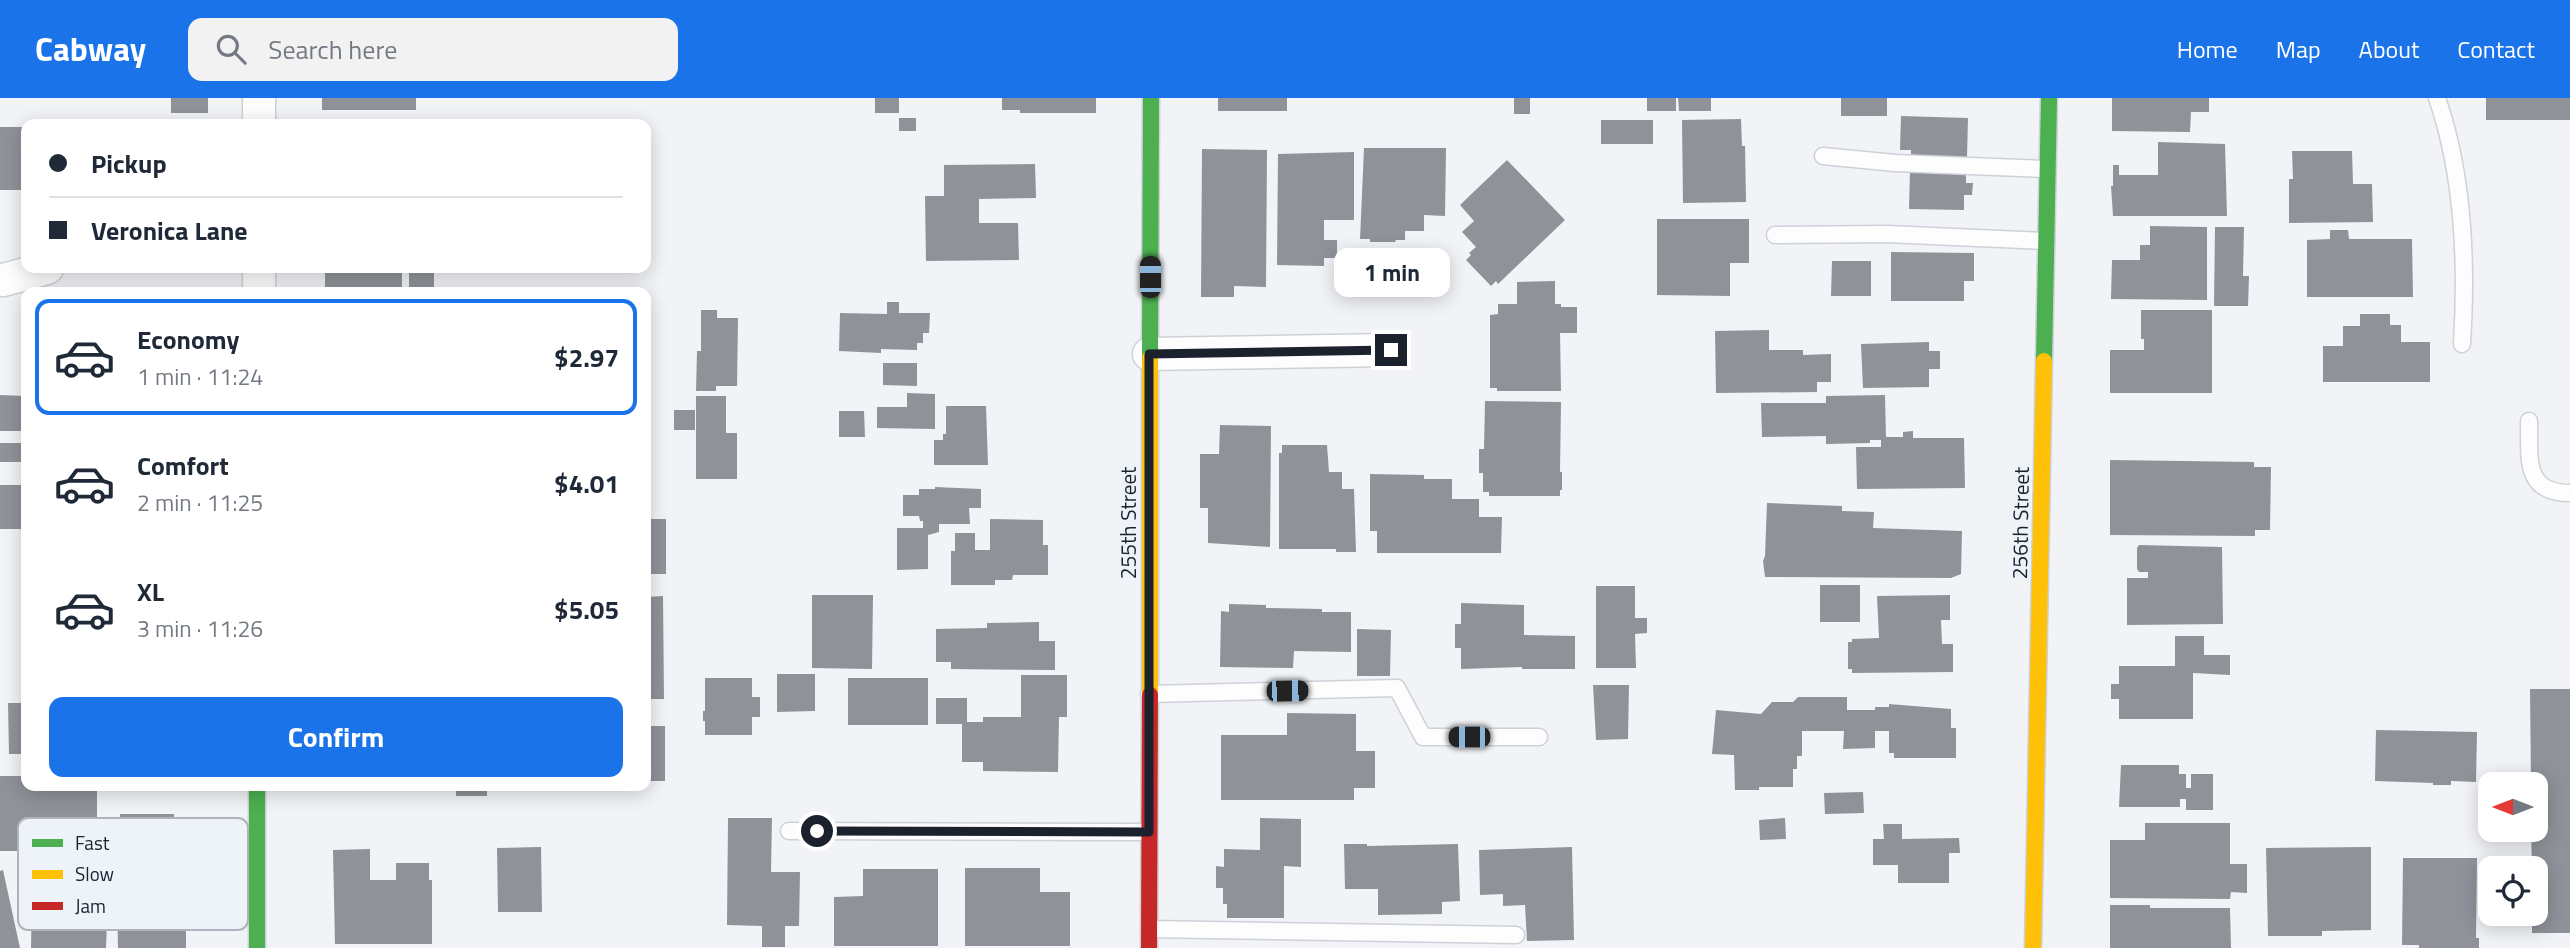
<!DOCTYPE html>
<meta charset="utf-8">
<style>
:root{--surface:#fff;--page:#f2f2f3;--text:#1f2937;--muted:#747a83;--line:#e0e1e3;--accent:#1a73e8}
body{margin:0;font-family:"Titillium Web",sans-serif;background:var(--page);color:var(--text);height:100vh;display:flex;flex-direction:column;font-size:26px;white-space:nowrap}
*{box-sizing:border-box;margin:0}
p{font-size:23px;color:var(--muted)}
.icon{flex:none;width:38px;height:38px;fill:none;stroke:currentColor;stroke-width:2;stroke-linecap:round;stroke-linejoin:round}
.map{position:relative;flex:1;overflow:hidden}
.panel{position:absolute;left:21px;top:189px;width:630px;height:504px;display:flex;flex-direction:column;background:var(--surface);border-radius:14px;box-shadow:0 4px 18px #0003}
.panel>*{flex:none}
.top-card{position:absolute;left:21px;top:21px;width:630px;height:154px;border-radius:14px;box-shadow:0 4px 18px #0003;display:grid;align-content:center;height:154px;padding:0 28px;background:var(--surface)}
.needle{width:46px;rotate:270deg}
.tools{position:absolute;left:2478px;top:674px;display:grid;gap:14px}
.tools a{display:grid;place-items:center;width:70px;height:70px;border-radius:14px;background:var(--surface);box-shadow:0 4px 18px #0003;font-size:35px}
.end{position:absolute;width:32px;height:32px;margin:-16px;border:9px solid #1b222e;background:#fff;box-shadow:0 0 0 4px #fff}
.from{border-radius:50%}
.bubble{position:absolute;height:49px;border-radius:14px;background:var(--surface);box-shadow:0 4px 18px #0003;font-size:23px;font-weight:700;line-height:49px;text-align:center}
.car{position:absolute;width:21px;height:42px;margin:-21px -10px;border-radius:9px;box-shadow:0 0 5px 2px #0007;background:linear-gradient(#222 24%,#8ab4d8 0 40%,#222 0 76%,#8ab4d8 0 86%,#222 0)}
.top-card b{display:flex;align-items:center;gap:24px;height:66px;font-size:26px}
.top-card b+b{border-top:2px solid var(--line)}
.top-card i{width:18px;height:18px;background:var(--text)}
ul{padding:12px 0 0;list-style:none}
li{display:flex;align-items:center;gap:21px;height:116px;margin:0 14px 10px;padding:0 14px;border:4px solid transparent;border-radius:14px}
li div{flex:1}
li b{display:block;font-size:26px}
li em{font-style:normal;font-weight:700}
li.active{border-color:var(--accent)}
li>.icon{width:63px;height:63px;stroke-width:1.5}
.cta{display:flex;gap:14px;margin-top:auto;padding:14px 28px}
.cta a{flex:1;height:80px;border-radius:14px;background:var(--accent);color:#fff;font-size:28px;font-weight:700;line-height:80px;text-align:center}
header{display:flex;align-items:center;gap:42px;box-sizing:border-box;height:98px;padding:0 35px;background:var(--accent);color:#fff}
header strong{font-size:33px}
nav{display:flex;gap:38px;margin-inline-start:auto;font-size:24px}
.search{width:490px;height:63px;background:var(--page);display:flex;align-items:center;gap:18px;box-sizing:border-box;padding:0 24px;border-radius:14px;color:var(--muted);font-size:26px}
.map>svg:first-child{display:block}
.building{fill:#8f9399}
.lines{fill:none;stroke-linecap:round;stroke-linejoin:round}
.lane-casing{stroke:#cdd1d8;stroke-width:19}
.street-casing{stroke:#cdd1d8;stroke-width:35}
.fast-casing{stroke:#cdd1d8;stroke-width:19}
.slow-casing{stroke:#cdd1d8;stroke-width:19}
.jam-casing{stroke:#cdd1d8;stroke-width:19}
.lane{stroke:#fdfdfe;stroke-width:16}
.street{stroke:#fdfdfe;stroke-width:32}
.fast{stroke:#4caf50;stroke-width:16}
.slow{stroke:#ffc107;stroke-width:16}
.jam{stroke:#c62828;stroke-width:16}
.route{stroke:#1b222e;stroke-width:9}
.labels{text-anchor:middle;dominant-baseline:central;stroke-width:7;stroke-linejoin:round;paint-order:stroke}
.street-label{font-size:21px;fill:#1b222e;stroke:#eef2f9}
.key{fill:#eef2f9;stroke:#afb4bc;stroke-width:2}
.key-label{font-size:19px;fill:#1b222e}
</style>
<header>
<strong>Cabway</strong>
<div class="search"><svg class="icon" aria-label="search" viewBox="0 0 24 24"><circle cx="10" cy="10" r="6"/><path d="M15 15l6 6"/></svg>Search here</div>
<nav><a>Home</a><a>Map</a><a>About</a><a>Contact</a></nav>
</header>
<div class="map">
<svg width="2570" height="850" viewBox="0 0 2570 850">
<rect width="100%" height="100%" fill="#f1f3f6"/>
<path class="building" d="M171,0H208V15H171Z
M322,0H416V12H322Z
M875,0H899V15H875Z
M1002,0H1096V15H1020V12H1002Z
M1218,0H1287V13H1218Z
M1514,0H1530V16H1514Z
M1647,0H1676V13H1647Z
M1678,0H1711V13H1679Z
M1841,0H1887V18H1841Z
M2112,0H2209V14H2191L2190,34L2112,33Z
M2486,0H2570V22H2486Z
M1901,18L1968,20L1967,60L1911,59V52H1900Z
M899,20H916V33H899Z
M1741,21L1742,48H1745L1746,104L1683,105L1682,22Z
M1601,22H1653V46H1601Z
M0,29H26V92H0Z
M2158,44L2225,46L2227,118H2113L2111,88H2113V67H2119V77H2158Z
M1364,50H1446L1445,118L1424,117V133H1405V142H1396L1395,144H1370V141H1360Z
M1202,51L1267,52L1266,189L1234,188V199H1201Z
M2292,53H2352L2353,86H2372L2373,124L2289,125V81H2293Z
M1354,54V122H1324V142H1337V160H1324V168L1277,167L1278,56Z
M1507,62L1565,122L1498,186L1496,183L1491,188L1466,162L1471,157L1469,155L1476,149L1462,134L1474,123L1460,107Z
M1035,66L1036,100L979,101V125H1018L1019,162L926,163L925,98H944V67Z
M1910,72L1966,73V85H1973L1972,97H1964V112L1909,111Z
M1657,121H1749V165H1730V198L1657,197Z
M2150,128L2207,129V202L2111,201L2112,162H2140V147H2150Z
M2215,129H2244L2243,178H2249L2248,208H2214Z
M2330,132H2348L2349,141H2412L2413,199H2307V142L2330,141Z
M1891,154L1974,155V183H1964V203H1891Z
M1832,163H1871V198H1831Z
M325,170H402V194H325Z
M409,170H434V190L409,189Z
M1555,183V206H1561V209H1577V235H1560L1561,293H1497V290H1490V217L1498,216V206H1517V184Z
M887,204H899V215H930L929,235H923V245H917V252L881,251V255L839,253L840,215L887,216Z
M701,212H717V220H738L737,288H716V293H696L697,253H701Z
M2141,212H2212V295H2110V252H2144V241H2141Z
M2360,216H2390V227H2401V244H2430V284H2323V248H2343V228H2360Z
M1769,232V252H1803V257L1831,256V284H1817V294L1716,295L1715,233Z
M1929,244V253H1940V271H1929V289L1863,290L1861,246Z
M883,265H917V288L883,287Z
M907,295L935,296V331L877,330V309H907Z
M0,297L25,298L26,350H24V364H0V345H22L25,333H0Z
M1885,297L1886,339H1903V334L1913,333V340H1964L1965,390L1857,391L1856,349H1881V342H1870V345L1826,346V338L1762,339L1761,305H1826V298Z
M696,298H726V335H737V381H696Z
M1485,303L1561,304L1560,374H1562V392H1560V398H1489V394H1483V375H1479V351H1484Z
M946,308H986L988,367H934V342H943V336H946Z
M674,312H695V332H674Z
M839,313H864L865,339H839Z
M1220,327L1271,328L1270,449L1208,445V410H1200V356H1219Z
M1282,347H1327L1329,374H1342V391H1354L1356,454H1336V451H1279V355H1282Z
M2110,362L2254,364V369H2271L2270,432H2255V438L2110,437Z
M1370,376L1424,377V381H1452V401H1479V419H1502L1501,455H1377V433H1370Z
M0,387H26V431H0Z
M935,389L981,391V410H969L970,426H939V434L928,437V471L897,472V430H923V423H920L919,418H903V397H919V391H935Z
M1767,405L1842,408V413L1874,414L1873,430L1962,433L1961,476L1951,480L1765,479L1763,463L1765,458Z
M646,421H666V476H646Z
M990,421L1043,422V447H1048V477H1013L1012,482H995V487H951V453H955V435H975V452H990Z
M2139,447L2222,449L2223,526L2127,527V480H2148V474H2139L2137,471V450Z
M1820,487H1860V524H1820Z
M1596,488H1635V520H1647V535L1635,536L1636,570H1596Z
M812,497H873L872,571L812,570Z
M1950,497V522H1941L1942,546H1953V574L1852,575V571H1848V544H1852V541L1879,540L1877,498Z
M663,498L664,601H646V499Z
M1461,505L1524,507V537L1575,538V571H1522V569L1461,571V550H1455V526H1461Z
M1229,506L1266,507V510L1322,511V514H1351V554L1294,553L1293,570L1220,569L1221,513L1229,514Z
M1039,524V543H1055V572L951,571V564H936V531L987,530V525Z
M1357,531L1391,532L1390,578H1357Z
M2175,538H2204V557H2230V577L2193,575V621H2119V601H2111V586H2119V568H2175Z
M777,576H815V613L777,614Z
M1021,577H1067V619H1059L1058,674L983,673V664H962V626H936V600H967V624H983V619H1021Z
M705,580H752V599H760V619H752V637H705V623H703V613H705Z
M848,580H928V627H848Z
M1593,587H1629L1628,641L1596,642Z
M2530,591H2570V835H2532V816H2536V770H2532L2531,732H2536V686H2531Z
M1798,599H1847V612H1875V609H1889V606L1951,611V630H1956V660H1894V655H1889V633H1875V650L1843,651L1844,633H1802V658H1797V671H1793V689H1759V692H1735L1734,657L1712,656L1716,612L1761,616L1772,604H1793Z
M8,605H26V656H9Z
M1287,615L1356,616V653H1375V690H1354V702H1221V637H1287Z
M646,628H665V683H646Z
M2376,632L2477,634L2476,684L2451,683V687H2433V685L2375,683Z
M2121,667H2179V676H2186V690H2191V676H2213V712H2186V701H2180V709H2119Z
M0,678H26V688H97V726H87V753H0Z
M456,688H487V698H456Z
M1863,694L1864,715L1825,716L1824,695Z
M120,716H174V753H120Z
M728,720H772L771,774H800L799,828H785V849H762V828L727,827Z
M1260,720L1301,721V769L1284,768V820H1227V806H1223V790H1216V768L1224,769V751L1260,752Z
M1785,720L1786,741L1760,742L1759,722Z
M2145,725H2230V766H2247V795L2231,794L2230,801L2110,800V742H2145Z
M1883,726H1902V741L1959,740L1960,755H1949V785H1898V767H1873V741H1884Z
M1344,746H1367V748L1458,746L1460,803L1442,804V816L1378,817V791H1345Z
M541,749L542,814H498L497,750Z
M1572,749L1574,842L1527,843L1525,807L1503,808V796L1480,797L1479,752Z
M2371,749V832L2322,833V838H2268L2266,750Z
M370,751V782H396V765H429V782H432V846H335L333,752Z
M2403,760H2477L2476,840H2479V850H2419V847H2402Z
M71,766L104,767L102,797H108L106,850H31L32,797H70Z
M965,770H1040V794H1070V848H965Z
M863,771H938V848H834V799L863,798Z
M3,772L20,850H0V773Z
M157,793H186V850H118L117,797H157Z
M2110,807H2150V810H2230L2231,850H2110Z"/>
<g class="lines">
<g class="lane-casing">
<path id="lane" d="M2437,0C2464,78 2467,164 2462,246
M1823,58L1895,65L2047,71
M1775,137L1887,136L2046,143
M2529,323C2530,358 2522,395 2570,395
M1149,596L1397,590L1423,639H1539
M789,733L1149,734
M1149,831L1516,837"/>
</g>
<g class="street-casing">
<path id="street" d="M259,26V0
M3,182L47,170
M259,194V170
M1149,256L1391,252"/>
</g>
<g class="fast-casing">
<path id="fast" d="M1150,260L1151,0
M2044,263L2049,0
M257,688V850"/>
</g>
<g class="slow-casing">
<path id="slow" d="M1150,597V260
M2033,850L2044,263"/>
</g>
<g class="jam-casing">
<path id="jam" d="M1149,850L1150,597"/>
</g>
<use href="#lane" class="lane"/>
<use href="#street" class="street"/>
<use href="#fast" class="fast"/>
<use href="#slow" class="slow"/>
<use href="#jam" class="jam"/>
</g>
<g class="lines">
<path class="route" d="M817,733L1149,734V256L1391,252"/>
</g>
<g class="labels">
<g class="street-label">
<text transform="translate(1128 425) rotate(-90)">255th Street</text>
<text transform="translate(2020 425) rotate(-89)">256th Street</text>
</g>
</g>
<rect x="18" y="720" width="230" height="112" rx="10" class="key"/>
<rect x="32" y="741" width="31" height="8" fill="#4caf50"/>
<rect x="32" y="772" width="31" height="9" fill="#ffc107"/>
<rect x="32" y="804" width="31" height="8" fill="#c62828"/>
<g class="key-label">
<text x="75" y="752">Fast</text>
<text x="75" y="783">Slow</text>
<text x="75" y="815">Jam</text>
</g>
</svg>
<div class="tools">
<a><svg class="needle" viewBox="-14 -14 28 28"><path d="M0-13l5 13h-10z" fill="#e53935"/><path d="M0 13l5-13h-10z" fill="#747a83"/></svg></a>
<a><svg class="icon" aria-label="locate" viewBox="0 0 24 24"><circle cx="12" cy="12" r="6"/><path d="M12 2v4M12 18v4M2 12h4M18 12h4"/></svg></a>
</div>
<i class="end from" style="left:817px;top:733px"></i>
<i class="end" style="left:1391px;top:252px"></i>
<div class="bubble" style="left:1334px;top:150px;width:116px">1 min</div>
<i class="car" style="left:1150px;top:179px;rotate:0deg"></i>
<i class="car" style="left:1287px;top:593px;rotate:89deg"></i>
<i class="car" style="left:1469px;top:639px;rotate:270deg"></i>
<div class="top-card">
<b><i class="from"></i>Pickup</b>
<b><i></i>Veronica Lane</b>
</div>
<section class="panel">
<ul>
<li class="active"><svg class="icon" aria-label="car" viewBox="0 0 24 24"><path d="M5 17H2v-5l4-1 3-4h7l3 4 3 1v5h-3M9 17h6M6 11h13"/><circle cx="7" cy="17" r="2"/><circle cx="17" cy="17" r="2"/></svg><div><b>Economy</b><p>1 min · 11:24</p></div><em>$2.97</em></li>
<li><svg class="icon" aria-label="car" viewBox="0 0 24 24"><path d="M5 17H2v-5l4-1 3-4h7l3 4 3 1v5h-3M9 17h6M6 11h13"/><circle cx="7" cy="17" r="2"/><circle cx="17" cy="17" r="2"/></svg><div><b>Comfort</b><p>2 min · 11:25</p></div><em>$4.01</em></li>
<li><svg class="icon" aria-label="car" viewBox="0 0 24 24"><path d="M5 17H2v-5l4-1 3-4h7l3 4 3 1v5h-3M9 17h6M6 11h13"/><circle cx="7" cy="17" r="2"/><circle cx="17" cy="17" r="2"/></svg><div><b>XL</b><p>3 min · 11:26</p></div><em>$5.05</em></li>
</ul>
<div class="cta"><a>Confirm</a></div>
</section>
</div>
